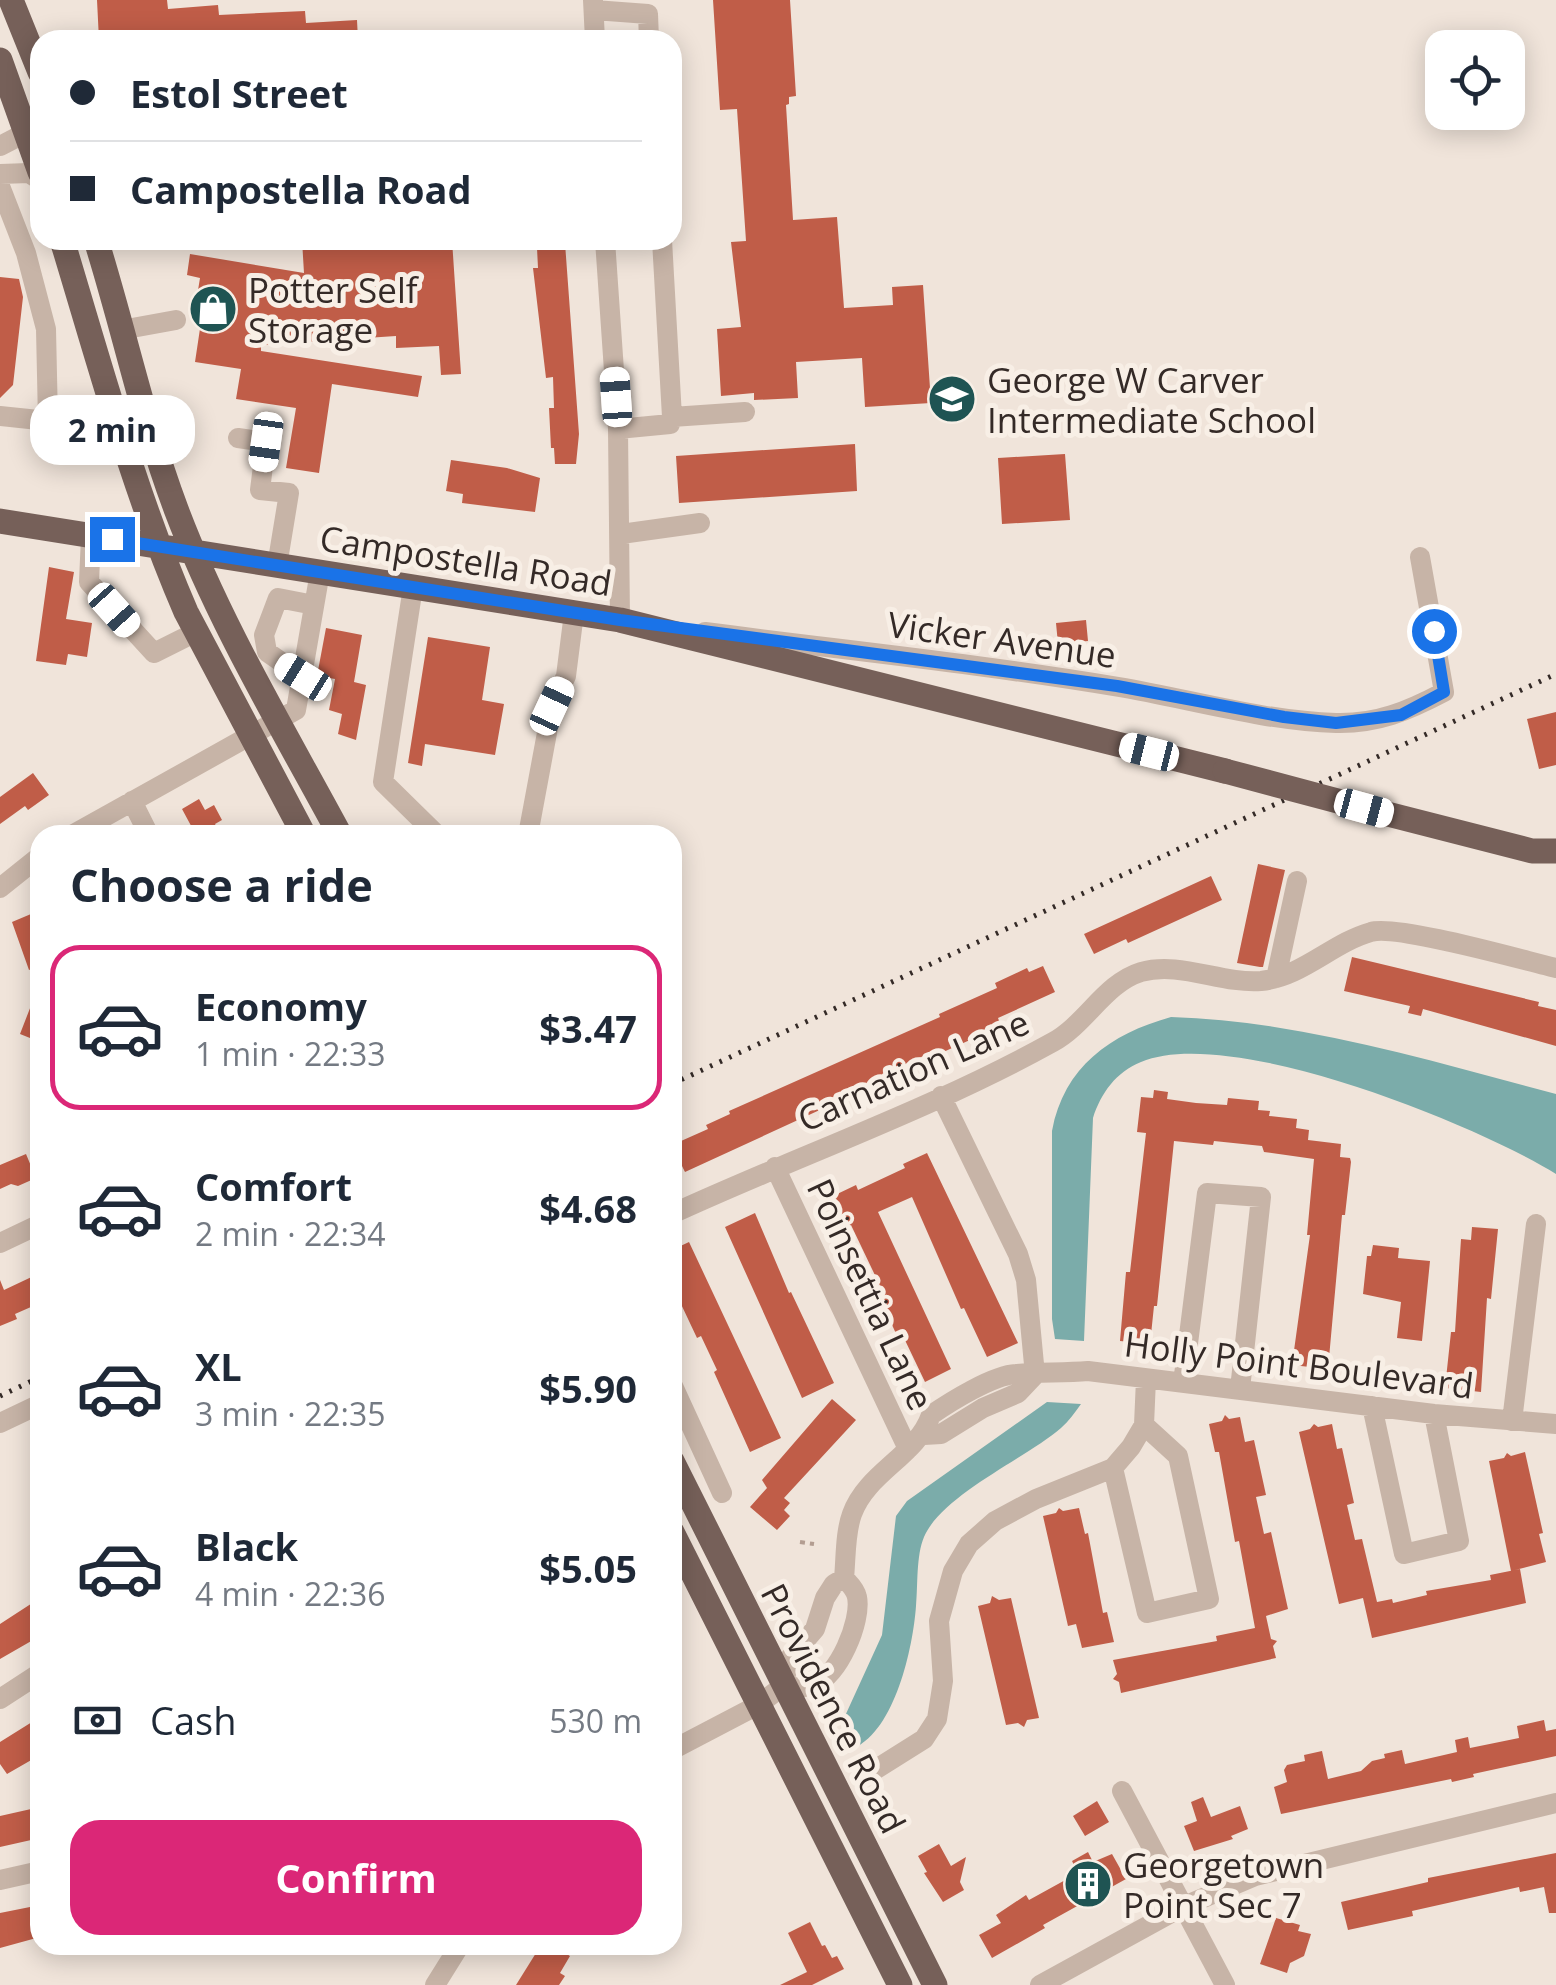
<!DOCTYPE html>
<meta charset="utf-8">
<style>
:root{--surface:#fff;--page:#f6f6f7;--text:#1f2937;--muted:#747a83;--line:#e0e1e3;--accent:#db2777}
body{margin:0;font-family:"Open Sans",sans-serif;background:var(--page);color:var(--text);height:100vh;display:flex;flex-direction:column;font-size:38px;white-space:nowrap}
*{box-sizing:border-box;margin:0}
p{font-size:32px;color:var(--muted)}
.icon{flex:none;width:55px;height:55px;fill:none;stroke:currentColor;stroke-width:2;stroke-linecap:round;stroke-linejoin:round}
.map{position:relative;flex:1;overflow:hidden}
.side{position:absolute;left:30px;top:825px;width:652px;height:1130px;display:flex;flex-direction:column;background:var(--surface);border-radius:30px;box-shadow:0 5px 25px #0003}
.side>*{flex:none}
.guide{position:absolute;left:30px;top:30px;width:652px;height:220px;border-radius:30px;box-shadow:0 5px 25px #0003;display:grid;align-content:center;height:220px;padding:0 40px;background:var(--surface)}
.buttons{position:absolute;left:1425px;top:30px;display:grid;gap:20px}
.buttons a{display:grid;place-items:center;width:100px;height:100px;border-radius:20px;background:var(--surface);box-shadow:0 5px 25px #0003;font-size:50px}
.end{position:absolute;width:45px;height:45px;margin:-22px;border:12px solid #1a73e8;background:#fff;box-shadow:0 0 0 5px #fff}
.from{border-radius:50%}
.bubble{position:absolute;height:70px;border-radius:30px;background:var(--surface);box-shadow:0 5px 25px #0003;font-size:32px;font-weight:700;line-height:70px;text-align:center}
.car{position:absolute;width:30px;height:60px;margin:-30px -15px;border-radius:12px;box-shadow:0 0 8px 2px #0007;background:linear-gradient(#fff 24%,#345 0 40%,#fff 0 76%,#345 0 86%,#fff 0)}
.guide b{display:flex;align-items:center;gap:35px;height:95px;font-size:38px}
.guide b+b{border-top:2px solid var(--line)}
.guide i{width:25px;height:25px;background:var(--text)}
ul{padding:0;list-style:none}
li{display:flex;align-items:center;gap:30px;height:165px;margin:0 20px 15px;padding:0 20px;border:5px solid transparent;border-radius:30px}
li div{flex:1}
li b{display:block;font-size:38px}
li em{font-style:normal;font-weight:700}
li.selected{border-color:var(--accent)}
li>.icon{width:90px;height:90px;stroke-width:1.5}
h2{padding:0 40px;font-size:45px;line-height:120px}
.pay{display:flex;align-items:center;gap:25px;height:110px;padding:0 40px;font-size:38px}
.pay p{margin-inline-start:auto}
.button{display:flex;gap:20px;margin-top:auto;padding:20px 40px}
.button a{flex:1;height:115px;border-radius:30px;background:var(--accent);color:#fff;font-size:40px;font-weight:700;line-height:115px;text-align:center}
.map>svg:first-child{display:block}
.water{fill:#7bacaa}
.building{fill:#c05d48}
.lines{fill:none;stroke-linecap:round;stroke-linejoin:round}
.path{stroke:#b39d91;stroke-width:4;stroke-dasharray:5 5;stroke-linecap:butt}
.minor{stroke:#c7b4a7;stroke-width:20}
.major{stroke:#766059;stroke-width:25}
.rail{stroke:#342a27;stroke-width:5;stroke-dasharray:2.5 8;stroke-linecap:butt}
.major-bridge{stroke:#766059;stroke-width:25}
.route{stroke:#1a73e8;stroke-width:12}
.labels{text-anchor:middle;dominant-baseline:central;stroke-width:10;stroke-linejoin:round;paint-order:stroke}
.poi-label{font-size:35px;fill:#342a27;stroke:#f8efe6;text-anchor:start}
.street-label{font-size:35px;fill:#342a27;stroke:#f8efe6}
</style>
<div class="map">
<svg width="1556" height="1985" viewBox="0 0 1556 1985">
<rect width="100%" height="100%" fill="#f0e4da"/>
<path class="water" d="M1171,1017C1302,1021 1430,1061 1556,1094V1174C1478,1125 1229,1024 1141,1062C1116,1072 1101,1093 1093,1118L1084,1341L1055,1339L1052,1319V1131C1064,1067 1110,1034 1171,1017Z
M1047,1402L1081,1404C1075,1412 1069,1421 1061,1428C1025,1459 942,1495 924,1537C916,1556 918,1585 916,1606C913,1648 895,1730 854,1748L845,1734V1716L882,1635L896,1516L907,1501Z"/>
<path class="building" d="M97,0H167L168,9L218,5L219,15L305,11L306,23L357,20L358,40H99Z
M713,0H790L796,96L789,97V104L786,105L793,220L837,217L844,308L893,305L892,287L923,285L931,403L865,407L862,358L796,362L798,398L754,400V393L721,396L717,329L741,327L731,242L746,241L737,109L720,110Z
M302,240H452L461,374L441,375L439,346L396,348V336L261,345V351L422,376L418,397L332,384L319,473L286,468L296,408L236,399L241,369L195,362L201,322L193,321L200,278L187,275L190,254L304,273Z
M542,240H564L565,243L579,434L576,464H555L554,448H551L549,408H554L553,377L546,378L533,268H538L537,248L543,247Z
M0,277L19,279L23,297L13,385L0,398Z
M855,444L857,491L679,503L676,456Z
M1065,454L1070,520L1002,524L998,458Z
M451,460L507,468L540,478L535,512L462,503L463,494L446,491Z
M49,567L74,572L66,619L92,623L87,657L68,654L66,665L36,661Z
M1086,620L1088,641L1058,644L1056,623Z
M326,628L362,635L354,682L366,685L356,740L338,734L342,714L329,710L335,679L317,676Z
M428,637L490,647L482,700L504,704L495,755L425,744L422,766L408,763Z
M1556,712V765L1539,769L1527,719Z
M33,773L49,795L28,810L25,806L0,824V797Z
M199,799L205,810L214,805L222,820L215,824L221,835H196L182,809Z
M1258,864L1285,870L1263,967H1260L1237,963Z
M1211,876L1222,900L1128,943L1126,939L1094,954L1084,934Z
M31,914L40,938V966L29,970L12,922Z
M1352,957L1539,1002L1538,1006L1556,1010V1046L1423,1009L1421,1016L1408,1013L1410,1006L1344,991Z
M1043,966L1055,992L998,1018L1001,1026L930,1058L928,1054L894,1069L896,1075L685,1172L682,1166L672,1170V1145L708,1129L706,1125L730,1114L729,1111L940,1017L939,1014L997,988L995,983L1027,968L1029,972Z
M39,985H40V1042L20,1034Z
M1154,1090L1168,1092L1167,1099L1196,1103L1227,1105L1228,1098L1259,1101L1258,1110L1270,1111L1269,1116L1297,1119L1296,1128L1309,1130L1308,1140L1341,1144L1340,1157L1350,1158L1351,1162L1345,1215H1342L1328,1369L1292,1365L1310,1235H1307L1314,1159L1264,1152L1262,1146L1214,1141L1213,1145L1174,1141L1157,1306H1154L1150,1344L1120,1341L1126,1272H1130L1146,1133L1137,1132L1141,1097L1153,1098Z
M927,1153L1018,1343L987,1357L964,1308L961,1309L912,1197L878,1212L951,1369L925,1382L903,1336L898,1338L878,1294L883,1292L851,1225L847,1227L833,1196L856,1185L858,1190L905,1168L903,1164Z
M26,1154L36,1178L18,1186L11,1184L0,1189V1165Z
M755,1213L789,1293L791,1292L834,1383L802,1398L725,1227Z
M1472,1227L1498,1229L1491,1299L1487,1298L1481,1392L1445,1388L1451,1332H1455L1461,1239L1471,1240Z
M689,1242L781,1438L750,1452L714,1372L717,1370L701,1336L697,1338L672,1285V1250Z
M1373,1245L1399,1248L1398,1258L1430,1261L1422,1341L1397,1338L1401,1302L1363,1294L1367,1256H1371Z
M40,1273V1303L15,1314L17,1319L0,1326V1280L4,1290Z
M832,1399L856,1420L784,1498L790,1503L784,1510L790,1516L777,1530L750,1507L767,1488L762,1480Z
M1225,1415L1229,1419L1240,1417L1245,1442L1254,1440L1266,1495L1256,1497L1264,1534L1271,1532L1288,1609L1266,1616L1271,1639L1277,1641L1273,1646L1276,1658L1121,1693L1119,1682L1113,1679L1117,1674L1113,1660L1217,1641L1216,1636L1255,1628L1239,1541L1235,1542L1219,1452H1215L1209,1424L1222,1421Z
M1314,1424L1318,1427L1332,1424L1337,1449L1342,1448L1354,1503L1347,1505L1355,1540L1362,1539L1377,1602L1392,1599L1393,1603L1427,1595L1426,1591L1491,1580L1490,1575L1520,1569L1526,1603L1372,1638L1363,1598L1339,1604L1299,1432L1310,1429Z
M1525,1452L1543,1533L1539,1534L1546,1562L1511,1571L1489,1461L1504,1458L1507,1453L1511,1456Z
M1059,1508L1063,1511L1079,1508L1085,1534L1088,1533L1103,1613L1107,1612L1114,1642L1082,1648L1076,1624L1068,1626L1043,1516L1056,1513Z
M992,1596L999,1600L1011,1598L1039,1718L1027,1720L1024,1727L1018,1723L1006,1725L978,1606L990,1603Z
M40,1598V1636L0,1659V1624Z
M40,1717V1755L7,1774L0,1764V1742Z
M1544,1720L1546,1731L1556,1729V1756L1473,1774L1474,1777L1452,1782L1451,1779L1281,1814L1274,1787L1287,1782L1284,1770L1287,1765L1305,1761L1304,1755L1322,1751L1328,1779L1361,1771L1372,1761L1385,1758L1384,1754L1402,1750L1405,1764L1457,1752L1455,1740L1468,1737L1470,1748L1519,1738L1517,1726Z
M1203,1797L1211,1817L1240,1806L1248,1829L1231,1836L1233,1839L1194,1851L1184,1826L1197,1821L1191,1802Z
M1097,1801L1109,1822L1085,1836L1073,1816Z
M40,1807V1838L0,1847V1816Z
M939,1844L951,1866L966,1857L960,1882L964,1890L943,1902L924,1873L927,1872L918,1856Z
M1088,1852L1093,1862L1112,1854L1126,1879L1043,1925L1045,1928L992,1958L979,1935L1001,1923L996,1915L1026,1895L1029,1900L1078,1873L1072,1861Z
M1556,1853V1913H1549L1544,1887L1520,1892L1519,1887L1412,1911L1413,1916L1348,1930L1341,1902L1428,1882V1878Z
M40,1905V1937L0,1948V1913Z
M1276,1918L1300,1925L1298,1931L1311,1934L1304,1956L1290,1963L1287,1973L1260,1964Z
M810,1922L822,1946L825,1945L832,1958L837,1956L844,1969L812,1985H780L807,1972L788,1933Z
M541,1945H552L570,1956L560,1973L565,1976L559,1985H516Z"/>
<g class="lines">
<path class="path" d="M800,1542L814,1544"/>
<path class="minor" d="M593,0L595,40
M594,10L648,14L649,40
M0,146L27,132
M0,174L29,173L40,180
M0,186L26,253L46,329L48,421L0,416
M605,240L618,429L620,620L632,622
M121,330L176,320
M672,417L745,412
M618,429L670,424L672,417L662,240
M238,438L266,442L260,490L289,493L277,566
M621,534L700,523
M91,536L89,582L154,653L196,632
M413,587L383,782L437,835
M705,632C843,650 982,664 1119,687C1190,699 1264,721 1336,723C1377,724 1408,711 1444,692L1420,557
M303,677L267,652L264,635L278,598L314,605
M132,801L149,835
M72,835L296,710L320,572
M528,835L552,706L566,676L574,613
M0,888L40,856
M1276,978L1297,881
M941,1096L1018,1254L1026,1280L1035,1375
M775,1167L908,1449
M672,1214C798,1156 932,1109 1053,1042C1086,1024 1105,983 1141,972C1180,961 1221,984 1261,981C1302,977 1332,943 1371,932C1396,924 1522,960 1556,968
M0,1243L40,1224
M1183,1383L1207,1193L1261,1197L1240,1389
M672,1384L722,1493
M1372,1406L1404,1554L1459,1541L1434,1414
M1512,1421L1536,1224
M0,1423L40,1404
M924,1435L941,1434L983,1408L1018,1393L1035,1375
M1113,1468L1147,1613L1209,1599L1178,1456L1144,1425
M783,1686L790,1658L815,1629L825,1598L834,1584L844,1578C846,1558 845,1533 852,1514C867,1472 917,1456 931,1415C950,1402 993,1375 1016,1374C1040,1372 1064,1373 1088,1371L1434,1414L1556,1424
M783,1686C794,1687 804,1689 814,1685C838,1677 862,1621 857,1597C855,1588 849,1584 844,1578
M0,1699L40,1673
M672,1750L758,1705L783,1686
M862,1778L924,1739L937,1719L943,1681L939,1621L953,1571L969,1544L995,1521L1036,1499L1113,1468L1131,1447L1144,1425L1146,1379
M1122,1791L1225,1985
M0,1880L40,1871
M435,1985L460,1945
M1040,1985L1182,1907L1255,1876L1556,1803"/>
<path class="major" d="M11,0L40,72
M0,60L40,172
M62,240C100,365 134,492 186,612L304,835
M96,240C124,329 143,421 176,509C219,623 283,729 340,835
M0,521L620,620L1225,771
M1364,808L1532,851H1556
M672,1461L935,1985
M672,1532L900,1985"/>
<path class="rail" d="M672,1084L1556,674
M0,1396L40,1377"/>
<path class="major-bridge" d="M1225,771L1364,808"/>
</g>
<g class="lines">
<path class="route" d="M112,539L620,620L1117,686L1284,717L1336,723L1401,715L1444,692L1434,631"/>
</g>
<defs>
<g id="shop-disc" transform="scale(2.5)"><circle r="9.5" fill="#1f5453" stroke="#f8efe6"/><path d="M-5-2.5h2.3a2.7 3.5 0 0 1 5.4 0H5L5.5 6h-11ZM-1.5-2.5h3a1.5 2.3 0 0 0-3 0Z" fill="#fff"/></g>
<g id="school-disc" transform="scale(2.5)"><circle r="9.5" fill="#1f5453" stroke="#f8efe6"/><path d="M0-5L7-2L0 1L-7-2ZM-4 1L0 2.5L4 1V4Q0 6-4 4Z" fill="#fff"/></g>
<g id="building-disc" transform="scale(2.5)"><circle r="9.5" fill="#1f5453" stroke="#f8efe6"/><path d="M-4-6H4V6H1V3H-1V6H-4ZM-2.5-4.3h1.7v1.8h-1.7ZM.8-4.3h1.7v1.8H.8ZM-2.5-1h1.7V.8h-1.7ZM.8-1h1.7V.8H.8Z" fill="#fff"/></g>
</defs>
<g fill-rule="evenodd">
<use href="#shop-disc" x="213" y="309"/>
<use href="#school-disc" x="952" y="399"/>
<use href="#building-disc" x="1088" y="1884"/>
</g>
<g class="labels">
<g class="poi-label">
<text x="248" y="289">Potter Self<tspan x="248" dy="40">Storage</tspan></text>
<text x="987" y="379">George W Carver<tspan x="987" dy="40">Intermediate School</tspan></text>
<text x="1123" y="1864">Georgetown<tspan x="1123" dy="40">Point Sec 7</tspan></text>
</g>
<g class="street-label">
<text transform="translate(466 560) rotate(9)">Campostella Road</text>
<text transform="translate(1002 639) rotate(8)">Vicker Avenue</text>
<text transform="translate(913 1070) rotate(-24)">Carnation Lane</text>
<text transform="translate(871 1294) rotate(65)">Poinsettia Lane</text>
<text transform="translate(1299 1364) rotate(7)">Holly Point Boulevard</text>
<text transform="translate(834 1708) rotate(63)">Providence Road</text>
</g>
</g>
</svg>
<div class="buttons">
<a><svg class="icon" aria-label="locate" viewBox="0 0 24 24"><circle cx="12" cy="12" r="6"/><path d="M12 2v4M12 18v4M2 12h4M18 12h4"/></svg></a>
</div>
<i class="end from" style="left:1434px;top:631px"></i>
<i class="end" style="left:112px;top:539px"></i>
<div class="bubble" style="left:30px;top:395px;width:165px">2 min</div>
<i class="car" style="left:616px;top:397px;rotate:356deg"></i>
<i class="car" style="left:266px;top:442px;rotate:188deg"></i>
<i class="car" style="left:114px;top:610px;rotate:138deg"></i>
<i class="car" style="left:303px;top:677px;rotate:302deg"></i>
<i class="car" style="left:552px;top:706px;rotate:25deg"></i>
<i class="car" style="left:1149px;top:752px;rotate:284deg"></i>
<i class="car" style="left:1364px;top:808px;rotate:105deg"></i>
<div class="guide">
<b><i class="from"></i>Estol Street</b>
<b><i></i>Campostella Road</b>
</div>
<section class="side">
<h2>Choose a ride</h2>
<ul>
<li class="selected"><svg class="icon" aria-label="car" viewBox="0 0 24 24"><path d="M5 17H2v-5l4-1 3-4h7l3 4 3 1v5h-3M9 17h6M6 11h13"/><circle cx="7" cy="17" r="2"/><circle cx="17" cy="17" r="2"/></svg><div><b>Economy</b><p>1 min · 22:33</p></div><em>$3.47</em></li>
<li><svg class="icon" aria-label="car" viewBox="0 0 24 24"><path d="M5 17H2v-5l4-1 3-4h7l3 4 3 1v5h-3M9 17h6M6 11h13"/><circle cx="7" cy="17" r="2"/><circle cx="17" cy="17" r="2"/></svg><div><b>Comfort</b><p>2 min · 22:34</p></div><em>$4.68</em></li>
<li><svg class="icon" aria-label="car" viewBox="0 0 24 24"><path d="M5 17H2v-5l4-1 3-4h7l3 4 3 1v5h-3M9 17h6M6 11h13"/><circle cx="7" cy="17" r="2"/><circle cx="17" cy="17" r="2"/></svg><div><b>XL</b><p>3 min · 22:35</p></div><em>$5.90</em></li>
<li><svg class="icon" aria-label="car" viewBox="0 0 24 24"><path d="M5 17H2v-5l4-1 3-4h7l3 4 3 1v5h-3M9 17h6M6 11h13"/><circle cx="7" cy="17" r="2"/><circle cx="17" cy="17" r="2"/></svg><div><b>Black</b><p>4 min · 22:36</p></div><em>$5.05</em></li>
</ul>
<div class="pay"><svg class="icon" aria-label="cash" viewBox="0 0 24 24"><path d="M3 7h18v10H3z"/><circle cx="12" cy="12" r="2"/></svg>Cash<p>530 m</p></div>
<div class="button"><a>Confirm</a></div>
</section>
</div>
